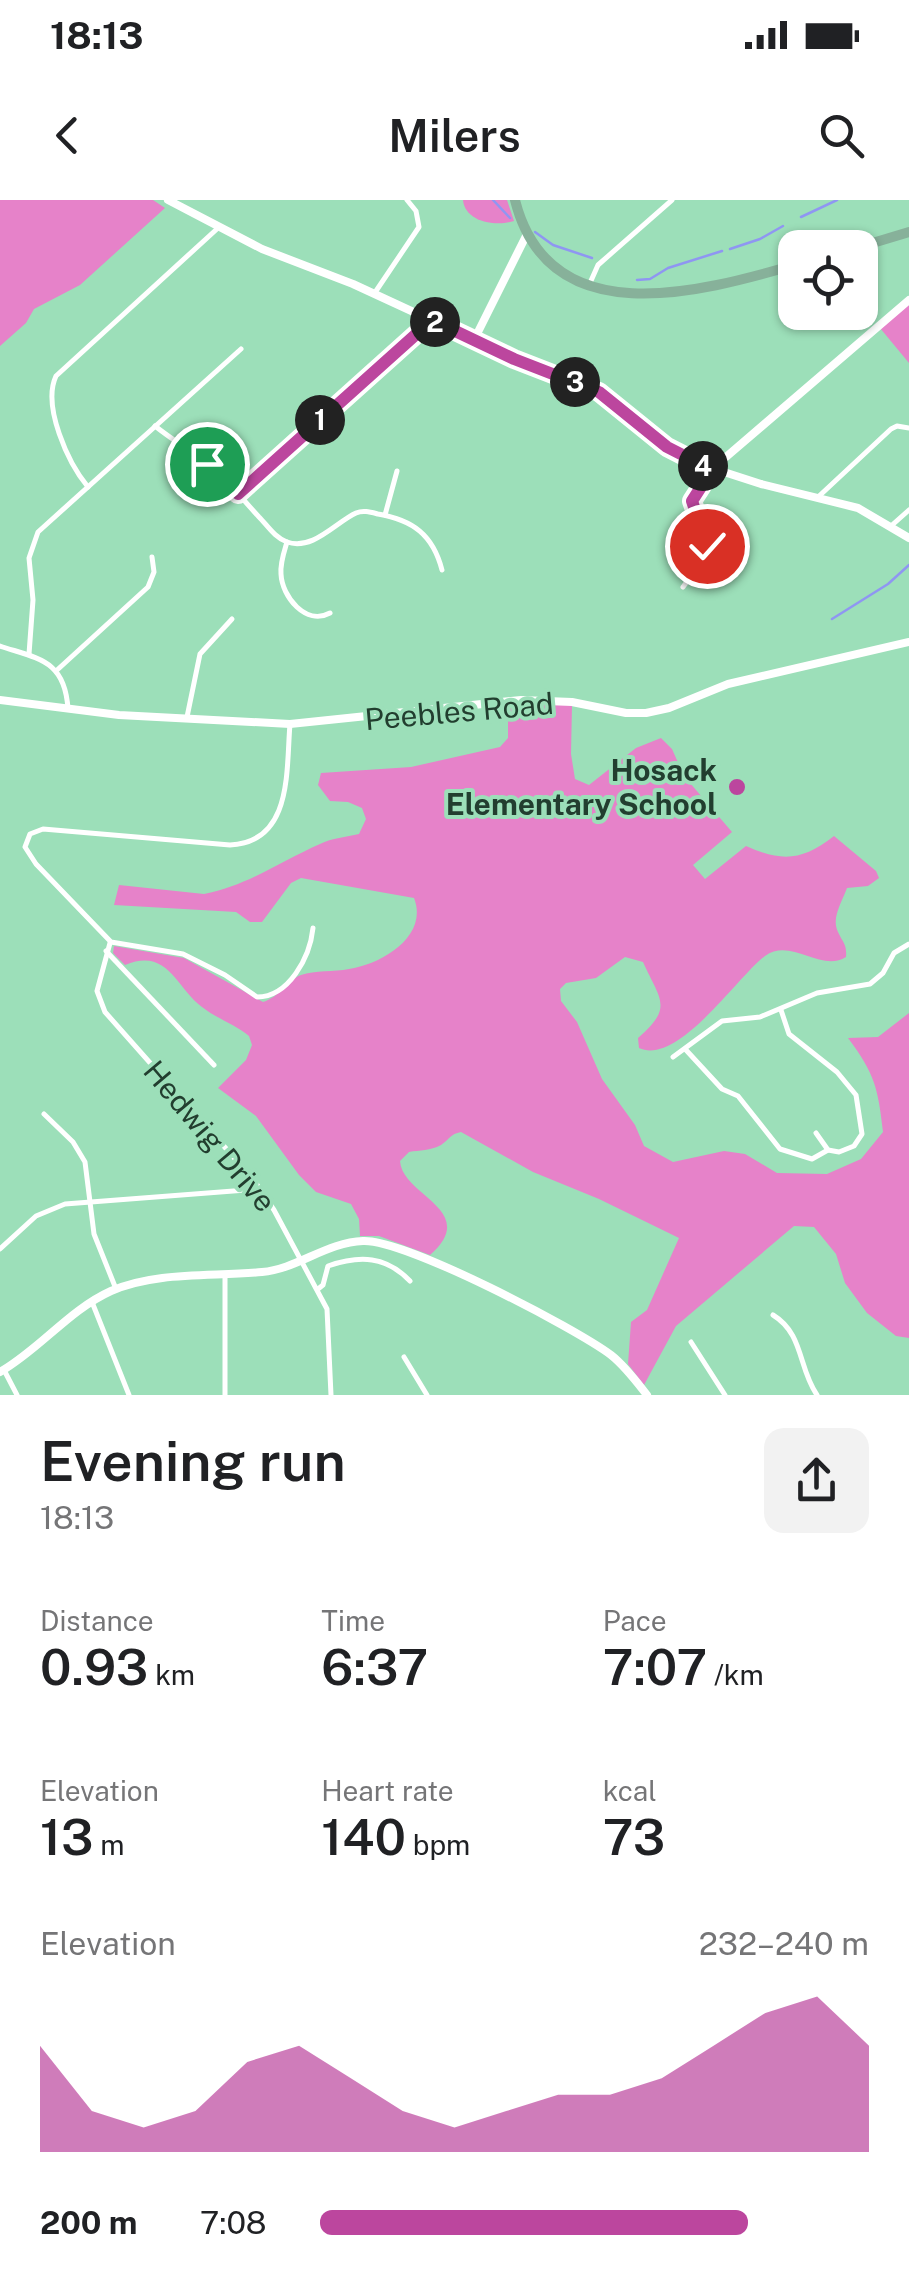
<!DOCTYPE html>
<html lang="en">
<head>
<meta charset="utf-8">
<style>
  :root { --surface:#fff; --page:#f2f2f2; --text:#202124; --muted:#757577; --accent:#bc469e }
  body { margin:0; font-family:"Public Sans",sans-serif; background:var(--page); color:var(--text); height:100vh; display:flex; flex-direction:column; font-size:38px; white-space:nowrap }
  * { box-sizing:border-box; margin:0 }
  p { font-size:32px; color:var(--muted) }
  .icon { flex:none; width:55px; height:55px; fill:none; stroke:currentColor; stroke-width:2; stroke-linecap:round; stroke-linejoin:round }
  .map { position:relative; height:1195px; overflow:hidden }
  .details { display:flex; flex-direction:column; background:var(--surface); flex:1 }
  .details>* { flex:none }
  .controls { position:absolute; left:778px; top:30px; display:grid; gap:20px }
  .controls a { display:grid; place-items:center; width:100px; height:100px; border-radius:20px; background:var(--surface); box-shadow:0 2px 8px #0004; font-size:50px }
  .pin { position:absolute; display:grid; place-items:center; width:85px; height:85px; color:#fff; margin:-42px; border:5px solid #fff; border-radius:50%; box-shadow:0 2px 10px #0007 }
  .km { position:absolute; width:50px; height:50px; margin:-25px; border-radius:50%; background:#222; color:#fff; font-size:28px; line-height:50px; text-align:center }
  .round { display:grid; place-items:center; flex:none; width:105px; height:105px; border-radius:20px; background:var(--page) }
  .headline { display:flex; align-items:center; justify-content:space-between; height:170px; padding:0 40px }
  h1 { font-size:55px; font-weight:600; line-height:75px }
  .metrics { display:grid; grid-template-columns:repeat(3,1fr); gap:15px; height:170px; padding:10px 40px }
  .metrics div { display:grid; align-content:center }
  .metrics b { font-size:50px; font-weight:600 }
  .metrics small { font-size:28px; font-weight:400 }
  .metrics p { font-size:28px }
  .chart { height:280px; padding:20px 40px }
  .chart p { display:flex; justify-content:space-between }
  .chart svg { width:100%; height:180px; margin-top:10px; fill:var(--accent); opacity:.7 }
  ul { padding:0 40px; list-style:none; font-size:32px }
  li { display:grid; grid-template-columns:160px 120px 1fr; align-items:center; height:75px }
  li i { height:25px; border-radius:12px; background:var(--accent) }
  .status { display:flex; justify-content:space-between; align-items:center; height:70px; padding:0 50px; background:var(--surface); direction:ltr }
  .status svg { height:28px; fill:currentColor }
  header { display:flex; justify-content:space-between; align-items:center; height:130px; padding:0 40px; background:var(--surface); font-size:45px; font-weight:600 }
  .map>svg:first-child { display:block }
</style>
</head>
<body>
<div class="status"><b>18:13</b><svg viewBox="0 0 49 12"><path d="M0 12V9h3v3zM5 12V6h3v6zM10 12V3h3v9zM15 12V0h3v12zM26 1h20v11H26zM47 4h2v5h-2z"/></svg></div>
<header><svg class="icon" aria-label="back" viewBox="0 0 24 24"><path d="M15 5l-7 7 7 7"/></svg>Milers<svg class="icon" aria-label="search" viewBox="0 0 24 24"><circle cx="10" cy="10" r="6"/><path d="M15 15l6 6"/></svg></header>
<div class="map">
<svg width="909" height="1195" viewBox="0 0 909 1195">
  <rect width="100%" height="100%" fill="#9cdfb9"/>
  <g fill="#e682c9">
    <path d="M0 0H153L165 8 80 85 34 109 26 123 0 146Z"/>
    <path d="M463 0H507L514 21C496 27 465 22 463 0Z"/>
    <path d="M909 104V163L880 128Z"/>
    <path d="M508 503 572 505 571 554 575 579 589 585 636 548 661 538 672 549 684 576 732 632 693 665 705 679 746 646C782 662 802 661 834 636L876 671 879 678 868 686 847 688C842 702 831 718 838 732 843 743 847 744 846 757 821 773 791 737 765 756 736 778 678 866 639 848L638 838C674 807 660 800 643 762L625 757 596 778 566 783 560 789 561 801 577 822 602 879 635 925 644 946 673 962 724 951 745 954 777 973 827 974 861 959 883 932C878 888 875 874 848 838L878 837 909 813V1138L896 1136 867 1113 845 1083 836 1054 814 1027 794 1026 676 1126 644 1185 628 1164 631 1122 647 1110 679 1038 599 999 533 972 461 932C450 934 450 939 441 945 430 951 420 950 409 952L400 961C402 996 481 1010 430 1055L379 1036H360L359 1019 351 1004 316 992 299 975 256 916 218 888 246 860 252 845 249 836C235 824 217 819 202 807 176 788 168 747 125 765L113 753 114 746 184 758 263 802C280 797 287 780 301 775 315 770 334 772 349 769 382 764 429 736 414 698L301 678 291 683 262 722H250L236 712 114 705 119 685 204 694C247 686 281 661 320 644 332 638 346 637 359 634L366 619 362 608 348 602 330 601 318 585 321 573 411 567 500 547 508 538Z"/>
  </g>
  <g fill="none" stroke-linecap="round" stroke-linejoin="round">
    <g stroke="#8f96f2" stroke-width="2.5">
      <path d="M493 0 510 18"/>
      <path d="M801 17 837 0"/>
      <path d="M535 32 553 45 592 58"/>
      <path d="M730 49 760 39 783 26"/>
      <path d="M637 80 650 79 668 68 722 51"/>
      <path d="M832 419 888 384 909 365"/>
    </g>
    <g stroke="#fff" stroke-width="5">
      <path d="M590 83 598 65 672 0"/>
      <path d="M374 94 419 27 416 11 407 0"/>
      <path d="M155 226C175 242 198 255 217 272 232 285 245 302 259 317 267 325 275 338 287 342 313 351 336 322 356 313 363 310 370 312 378 314 413 320 433 335 442 370"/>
      <path d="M88 287C68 263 42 206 56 176L218 28"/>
      <path d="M238 294 432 120"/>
      <path d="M817 298 891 229 897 226 909 228"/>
      <path d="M385 315 397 271"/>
      <path d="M891 326 909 310"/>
      <path d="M287 342C284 352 280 363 281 374 282 397 306 426 330 413"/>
      <path d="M683 387C694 372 714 354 705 333 700 321 693 315 692 301L712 269"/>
      <path d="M0 446C39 459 65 460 68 509"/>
      <path d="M29 454 33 400 29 358 38 332 241 149"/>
      <path d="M56 471 148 387 154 372 152 357"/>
      <path d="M187 517 200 454 232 419"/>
      <path d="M290 524C286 570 293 642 230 645L43 629 30 634 25 647 36 664 111 742 183 754 225 775 257 797C289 797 310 757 313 728"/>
      <path d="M110 743 97 791 105 812 253 979 274 1010 327 1109 331 1195"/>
      <path d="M106 751 214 865"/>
      <path d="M781 810 789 834 837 872 856 895 862 934 854 946 839 952 828 950 816 933"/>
      <path d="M686 850 722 889 738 896 780 949 812 959 828 950"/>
      <path d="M673 857 722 821 760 817 817 793 870 784 883 773 894 753 909 744"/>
      <path d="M44 914 73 942 85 962 94 1034 116 1089"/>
      <path d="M0 1049 36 1016 65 1004 260 989"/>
      <path d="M318 1089 323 1085 328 1066C360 1055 386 1056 410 1081"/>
      <path d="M92 1102 129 1195"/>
      <path d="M773 1115C804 1134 798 1168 817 1195"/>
      <path d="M691 1142 725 1195"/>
      <path d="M404 1157 427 1195"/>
      <path d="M4 1170 17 1195"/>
      <path d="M225 1195V1075"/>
    </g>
    <g stroke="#fff" stroke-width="8">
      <path d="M168 0 262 49 353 84 515 159 599 193 667 247 693 262 761 284 858 308 909 338"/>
      <path d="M474 140 527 34"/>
      <path d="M712 269 909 100"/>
      <path d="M0 500 119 515 290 524 521 500 572 502 626 513H646L669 508 728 484 909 442"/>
    </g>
    <path stroke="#fff" stroke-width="8" d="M0 1172C40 1149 69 1110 111 1091 157 1071 213 1077 262 1072 297 1069 327 1042 363 1041 405 1039 575 1128 611 1155 625 1166 636 1181 647 1195"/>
    <g stroke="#87b19a" stroke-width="10">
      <path d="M515 0C549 135 700 92 795 65"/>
      <path d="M856 48 909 32"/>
    </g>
  </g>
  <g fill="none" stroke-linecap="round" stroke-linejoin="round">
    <g stroke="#fff" stroke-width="20">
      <path id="route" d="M207 264 238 294 432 120 514 159 599 192 667 247 712 270 692 301 707 346"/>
    </g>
    <use href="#route" stroke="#bc469e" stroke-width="12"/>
  </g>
  <circle fill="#bc469e" stroke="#9cdfb9" stroke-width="4" cx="737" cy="587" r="10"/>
  <g text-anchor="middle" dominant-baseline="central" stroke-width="8" stroke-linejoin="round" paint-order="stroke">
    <g font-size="30" fill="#223e2f" stroke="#9cdfb9">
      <text transform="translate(459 511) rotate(-5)">Peebles Road</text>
      <text transform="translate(210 936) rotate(50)">Hedwig Drive</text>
    </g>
    <g font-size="30" font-weight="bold" fill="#223e2f" stroke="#9cdfb9" text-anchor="end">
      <text x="717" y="570">Hosack<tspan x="717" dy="34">Elementary School</tspan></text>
    </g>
  </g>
</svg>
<div class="controls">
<a><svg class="icon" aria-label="locate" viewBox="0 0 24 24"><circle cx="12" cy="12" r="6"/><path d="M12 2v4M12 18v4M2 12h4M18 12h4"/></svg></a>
</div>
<div class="pin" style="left:207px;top:264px;background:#1e9e55"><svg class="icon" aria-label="arrive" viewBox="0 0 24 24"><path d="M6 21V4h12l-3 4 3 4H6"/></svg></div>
<div class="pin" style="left:707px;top:346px;background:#d93025"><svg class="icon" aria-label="check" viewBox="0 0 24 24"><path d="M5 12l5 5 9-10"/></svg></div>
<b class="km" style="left:320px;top:220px">1</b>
<b class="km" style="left:435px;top:122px">2</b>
<b class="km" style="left:575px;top:182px">3</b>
<b class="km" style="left:703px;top:266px">4</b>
</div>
<section class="details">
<div class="headline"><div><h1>Evening run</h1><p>18:13</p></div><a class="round"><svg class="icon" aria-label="share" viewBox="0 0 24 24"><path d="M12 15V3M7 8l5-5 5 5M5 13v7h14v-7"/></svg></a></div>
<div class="metrics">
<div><p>Distance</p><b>0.93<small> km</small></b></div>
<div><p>Time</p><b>6:37</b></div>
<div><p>Pace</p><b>7:07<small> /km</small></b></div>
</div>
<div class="metrics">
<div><p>Elevation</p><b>13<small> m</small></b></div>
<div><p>Heart rate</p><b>140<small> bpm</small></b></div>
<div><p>kcal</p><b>73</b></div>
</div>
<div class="chart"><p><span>Elevation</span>232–240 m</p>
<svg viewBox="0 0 160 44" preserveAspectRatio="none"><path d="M0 44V18L10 34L20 38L30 34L40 22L50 18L60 26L70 34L80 38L90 34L100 30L110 30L120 26L130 18L140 10L150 6L160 18V44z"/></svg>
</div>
<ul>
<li><b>200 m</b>7:08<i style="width:78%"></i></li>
</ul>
</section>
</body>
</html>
